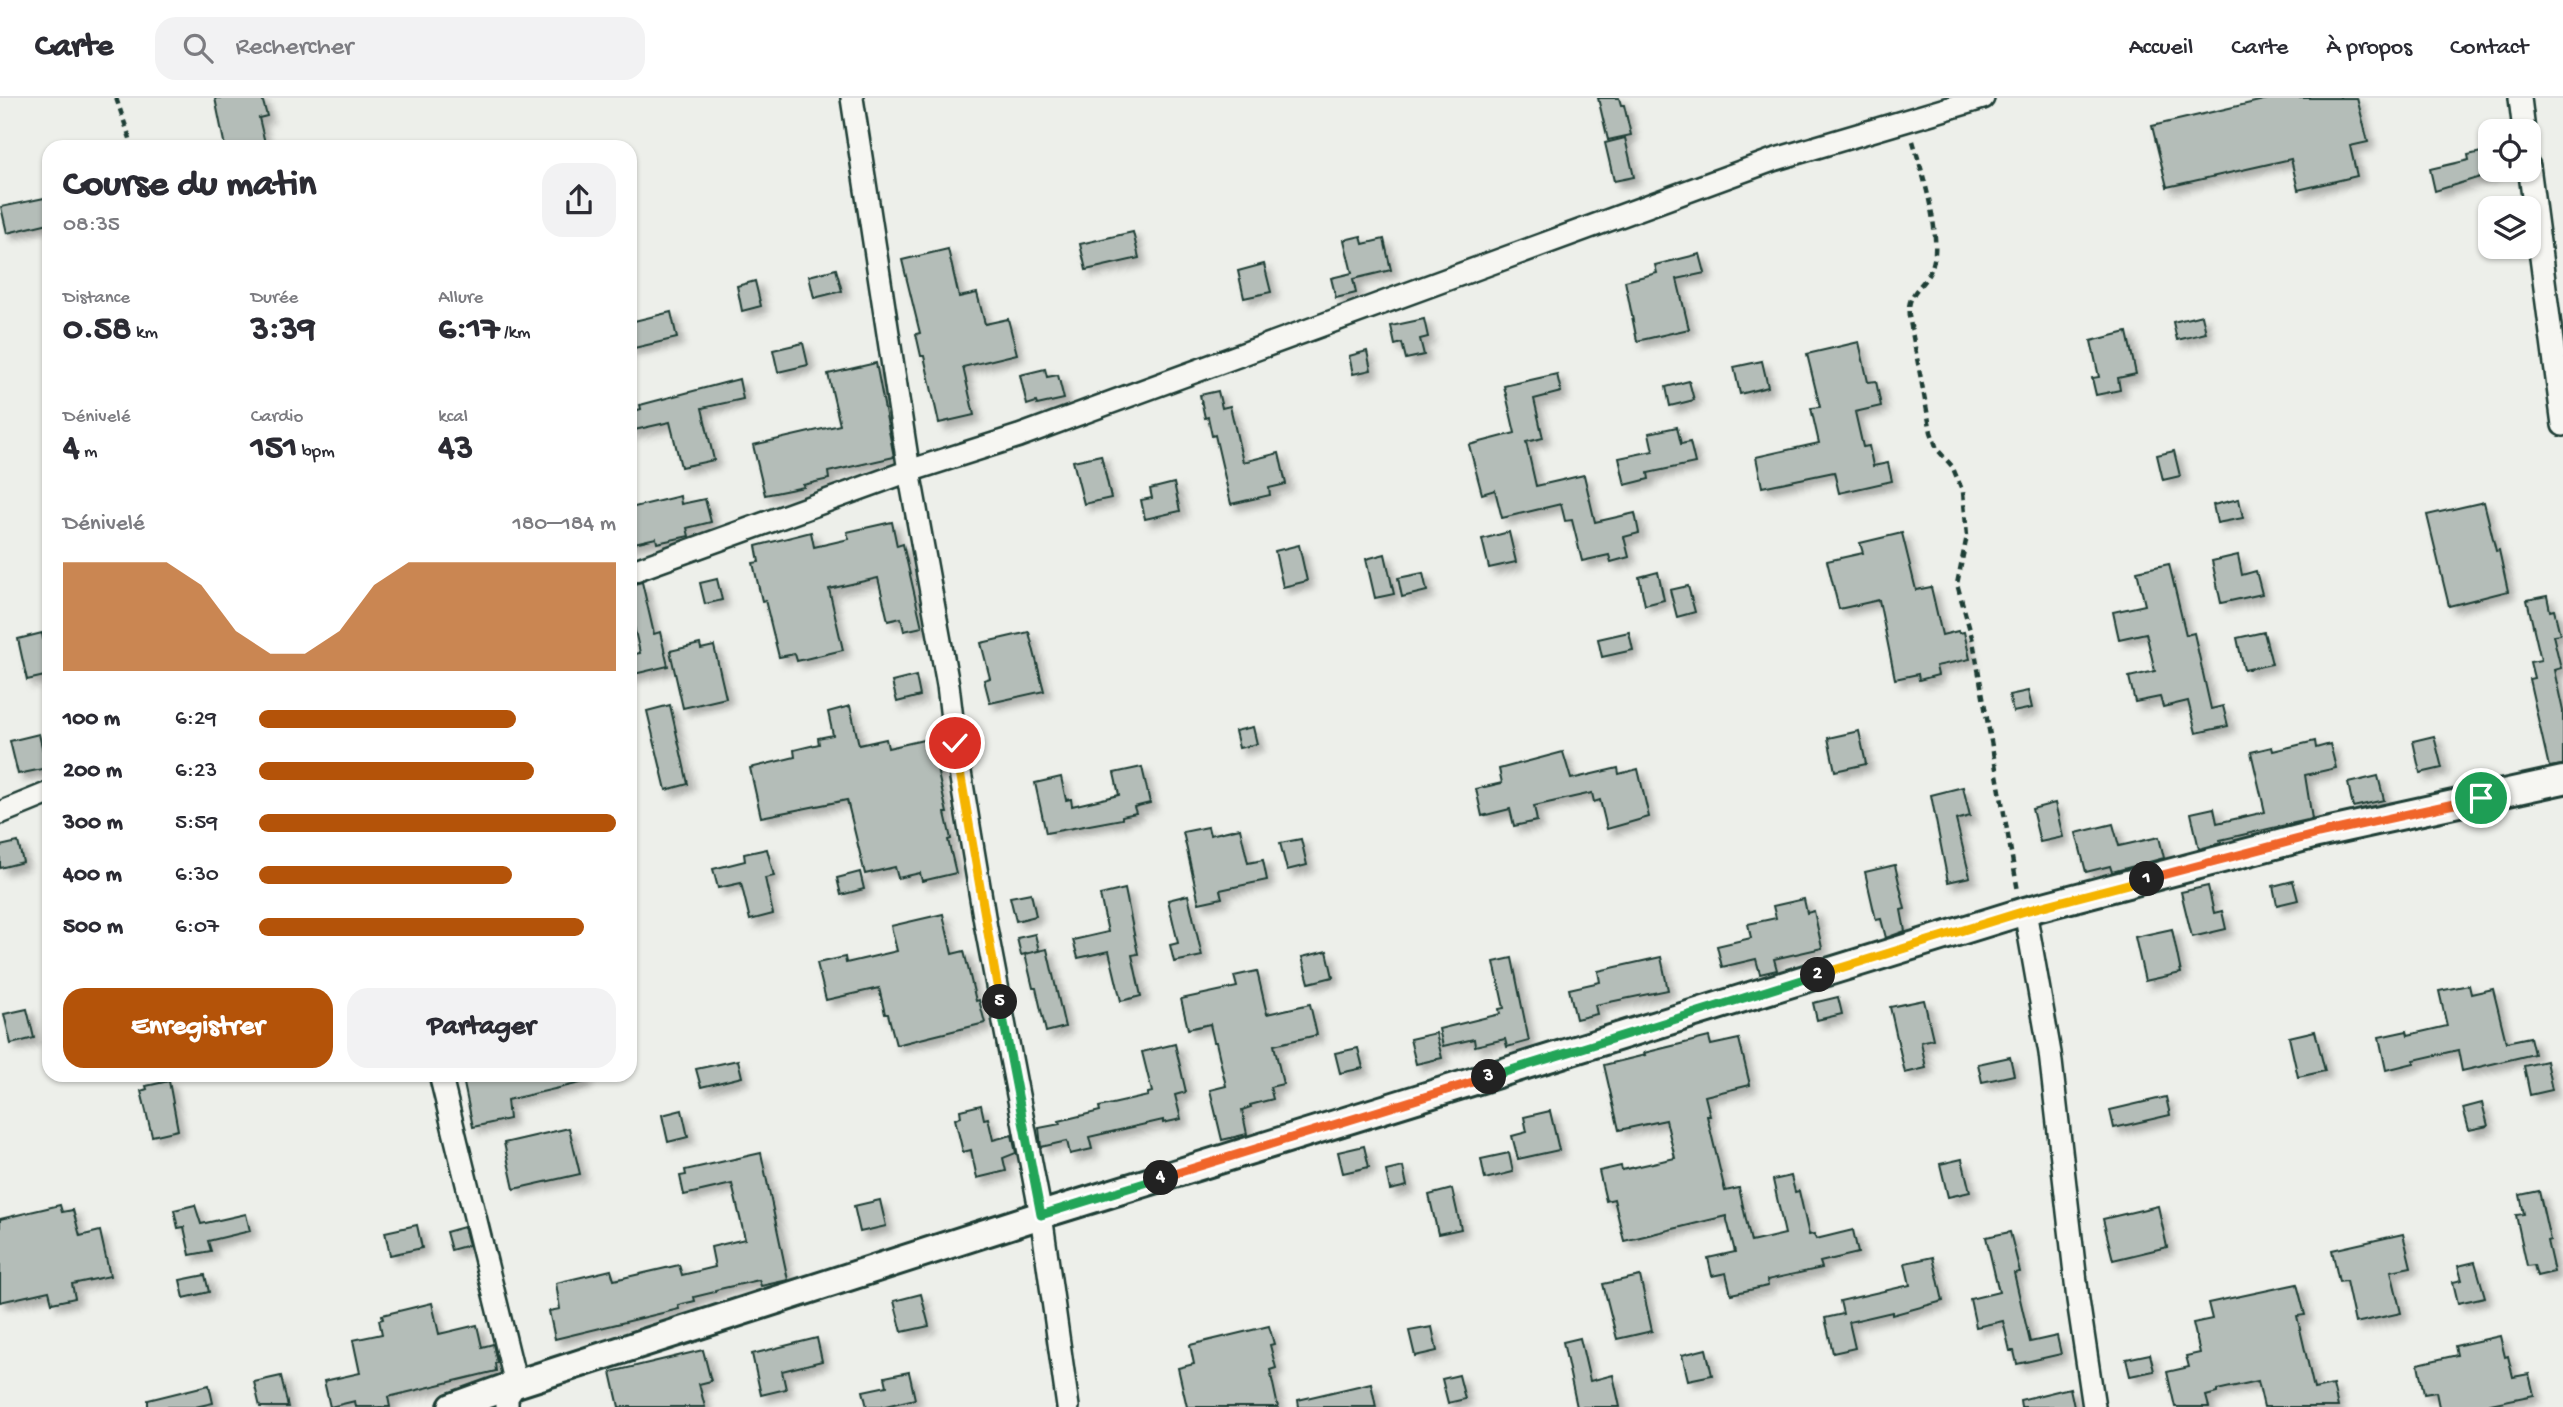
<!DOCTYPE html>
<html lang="fr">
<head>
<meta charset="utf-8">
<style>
  :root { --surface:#fff; --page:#f2f2f3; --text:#2b2b33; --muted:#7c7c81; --line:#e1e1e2; --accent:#b45309 }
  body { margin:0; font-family:"Gochi Hand",sans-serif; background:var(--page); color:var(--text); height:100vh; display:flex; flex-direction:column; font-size:26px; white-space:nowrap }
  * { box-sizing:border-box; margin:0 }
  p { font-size:23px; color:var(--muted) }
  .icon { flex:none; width:38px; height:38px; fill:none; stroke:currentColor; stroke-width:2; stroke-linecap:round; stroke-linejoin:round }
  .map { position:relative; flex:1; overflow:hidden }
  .sheet { position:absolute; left:42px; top:42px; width:595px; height:942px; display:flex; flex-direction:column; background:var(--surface); border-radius:21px; box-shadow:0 2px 5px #0004 }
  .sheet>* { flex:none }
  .tools { position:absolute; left:2478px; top:21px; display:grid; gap:14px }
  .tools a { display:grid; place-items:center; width:63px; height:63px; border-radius:14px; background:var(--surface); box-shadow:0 2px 5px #0004; font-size:35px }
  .pin { position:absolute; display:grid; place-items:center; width:60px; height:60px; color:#fff; margin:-30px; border:4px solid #fff; border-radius:50%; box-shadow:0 2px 7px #0007 }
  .km { position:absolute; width:35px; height:35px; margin:-18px; border-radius:50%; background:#222; color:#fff; font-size:19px; line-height:35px; text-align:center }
  .round { display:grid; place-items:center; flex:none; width:74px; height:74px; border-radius:21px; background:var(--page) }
  .summary { display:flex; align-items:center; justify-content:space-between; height:119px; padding:0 21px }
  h1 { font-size:38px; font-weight:800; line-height:52px }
  .stats { display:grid; grid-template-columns:repeat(3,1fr); gap:10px; height:119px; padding:7px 21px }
  .stats div { display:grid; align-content:center }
  .stats b { font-size:35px; font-weight:800 }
  .stats small { font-size:19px; font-weight:400 }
  .stats p { font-size:19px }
  .chart { height:196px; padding:14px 21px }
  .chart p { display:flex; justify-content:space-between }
  .chart svg { width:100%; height:126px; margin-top:7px; fill:var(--accent); opacity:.7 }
  .button { display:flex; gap:14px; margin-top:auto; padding:14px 21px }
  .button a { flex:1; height:80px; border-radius:21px; background:var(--accent); color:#fff; font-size:28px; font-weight:800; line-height:80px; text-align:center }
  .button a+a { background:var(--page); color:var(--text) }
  ul { padding:0 21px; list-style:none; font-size:23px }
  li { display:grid; grid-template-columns:112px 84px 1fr; align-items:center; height:52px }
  li i { height:18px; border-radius:9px; background:var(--accent) }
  header { display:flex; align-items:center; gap:42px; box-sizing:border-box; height:98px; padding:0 35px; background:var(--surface); border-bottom:2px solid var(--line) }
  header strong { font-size:33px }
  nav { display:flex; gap:38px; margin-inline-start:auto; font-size:24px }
  .search { width:490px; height:63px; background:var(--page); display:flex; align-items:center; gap:18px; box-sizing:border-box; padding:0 24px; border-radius:21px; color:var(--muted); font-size:26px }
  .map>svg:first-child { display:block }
</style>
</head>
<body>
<header>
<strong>Carte</strong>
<div class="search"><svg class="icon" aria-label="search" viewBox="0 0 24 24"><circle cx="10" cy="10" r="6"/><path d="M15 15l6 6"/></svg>Rechercher</div>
<nav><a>Accueil</a><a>Carte</a><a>À propos</a><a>Contact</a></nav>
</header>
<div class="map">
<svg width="2563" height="1309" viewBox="0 0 2563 1309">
  <defs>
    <filter id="shadow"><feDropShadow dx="6" dy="6" stdDeviation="3.5" flood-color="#0004"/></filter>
  </defs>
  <rect width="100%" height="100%" fill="#edefea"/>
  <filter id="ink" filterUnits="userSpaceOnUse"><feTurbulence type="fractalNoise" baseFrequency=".0143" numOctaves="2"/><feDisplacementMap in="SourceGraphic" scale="14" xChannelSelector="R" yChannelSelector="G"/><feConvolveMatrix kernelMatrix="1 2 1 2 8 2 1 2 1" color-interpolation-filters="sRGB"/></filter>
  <g filter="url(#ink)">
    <g fill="#b4bdb8" stroke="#1f3d34" stroke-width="2" filter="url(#shadow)">
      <path d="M215 0H262L267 18 259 20 266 49H225Z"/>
      <path d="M1598 0H1619L1621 7H1624L1631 37 1608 42Z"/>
      <path d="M2272 0H2357L2368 44 2350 48 2357 78 2298 92 2291 61 2167 89 2152 28Z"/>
      <path d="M1625 40 1634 79 1614 83 1605 45Z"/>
      <path d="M2490 52V76L2435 93 2430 71 2469 62 2468 57Z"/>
      <path d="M49 99V125L7 135 1 109Z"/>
      <path d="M1133 134 1139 160 1086 172 1080 146Z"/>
      <path d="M1361 138 1363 146 1384 141 1391 172 1353 181 1356 195 1336 200 1331 180 1352 175 1344 142Z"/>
      <path d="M948 151 959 199 977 195 985 226 1008 221 1017 256 963 269 974 317 939 325 924 258H921L916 236 920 235 902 162Z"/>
      <path d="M1700 156 1705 175 1677 181 1689 231 1637 243 1625 183 1657 175 1655 167Z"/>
      <path d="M1264 166 1271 194 1244 200 1238 173Z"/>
      <path d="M836 171 842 193 814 200 809 178Z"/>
      <path d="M755 183 761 208 742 213 737 188Z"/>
      <path d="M671 214 677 240 630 251V224Z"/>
      <path d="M2202 217 2206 235 2177 242 2173 224Z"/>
      <path d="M1424 221 1428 239 1420 241 1424 257 1406 261 1402 245 1395 247 1391 228Z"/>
      <path d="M2127 234 2136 276 2118 280 2120 292 2096 297 2092 280 2099 279 2091 243Z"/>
      <path d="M1859 244 1868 284 1876 283 1881 308 1855 314 1863 349 1869 348 1873 368 1888 365 1892 383 1839 395 1834 374 1762 389 1756 359 1819 345 1811 310 1820 309 1807 256Z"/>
      <path d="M803 245 808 267 778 274 773 252Z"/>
      <path d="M1367 253 1371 272 1353 276 1349 258Z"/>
      <path d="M1762 263 1768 289 1740 296 1734 269Z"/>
      <path d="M876 265 894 359 828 374 829 381 803 387 804 389 765 397 753 347 840 327 828 276Z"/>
      <path d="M1045 271 1047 279 1058 277 1064 301 1037 307 1036 304 1027 307 1020 277Z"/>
      <path d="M1557 276 1561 294 1534 301 1543 340 1526 344 1536 388 1584 377 1595 424 1635 415 1639 435 1624 439 1629 459 1611 464 1609 457 1582 463 1572 422 1565 423 1561 406 1502 420 1495 392 1482 396 1469 347 1515 335 1504 288Z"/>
      <path d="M739 281 743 301 702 310 714 362 681 369 670 324 630 333V314L641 311 640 307Z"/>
      <path d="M1689 283 1694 302 1670 308 1666 289Z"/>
      <path d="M1218 293 1222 310 1230 308 1243 364 1279 355 1286 386 1269 390 1270 397 1231 406 1215 337 1212 338 1208 319 1205 320 1200 297Z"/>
      <path d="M1677 329 1681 346 1690 344 1695 365 1648 375 1649 381 1625 387 1619 360 1653 353 1649 335Z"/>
      <path d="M2174 353 2180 378 2163 382 2157 357Z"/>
      <path d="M1101 357 1111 400 1084 406 1073 363Z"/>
      <path d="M1174 385 1180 413 1145 421 1141 402 1152 400 1150 391Z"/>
      <path d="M680 398 681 406 705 401 711 424 687 430 689 438 657 445 656 440 630 446V410Z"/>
      <path d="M2239 401 2243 420 2217 425 2213 407Z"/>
      <path d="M2484 404 2496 453 2499 452 2508 493 2449 508 2427 417Z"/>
      <path d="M892 424 897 448 903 446 922 529 904 533 901 520 888 523 878 480 829 491 843 552 797 563 795 556 779 559 765 502 762 503 753 465 759 464 756 448 811 434 814 449 849 441 847 434Z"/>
      <path d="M1509 434 1516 464 1489 470 1482 441Z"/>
      <path d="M1902 435 1916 492 1931 489 1942 537 1958 533 1959 535 1964 534 1970 561 1936 568 1938 577 1919 582 1918 576 1895 581 1879 502 1839 511 1827 463 1863 455 1860 445Z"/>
      <path d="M1299 447 1307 483 1283 489 1275 453Z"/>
      <path d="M1385 456 1394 496 1375 500 1366 461Z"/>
      <path d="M2238 457 2242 477 2256 473 2262 496 2221 505 2212 463Z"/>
      <path d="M2169 466 2186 537 2194 535 2211 611 2223 608 2228 628 2196 635 2188 603 2163 609 2160 599 2135 604 2129 579 2155 573 2146 535 2119 541 2113 514 2145 507 2137 473Z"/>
      <path d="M1658 474 1664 502 1645 507 1639 479Z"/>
      <path d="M1423 475 1427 493 1402 499 1398 480Z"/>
      <path d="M717 481 722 502 705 506 700 485Z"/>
      <path d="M642 484 654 536 660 534 668 568 630 577V557L640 555 630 511V487Z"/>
      <path d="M1688 488 1695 514 1677 519 1670 492Z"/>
      <path d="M2547 498 2550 513 2554 512 2560 536 2553 537 2561 570 2554 572 2563 613V667L2549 669 2529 581 2534 580 2530 564 2541 562 2527 502Z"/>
      <path d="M1029 534 1044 593 990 605 984 582 990 580 981 545Z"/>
      <path d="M1629 534 1633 552 1602 559 1598 541Z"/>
      <path d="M2264 534 2272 566 2244 572 2237 540Z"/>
      <path d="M42 535 43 541 49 539V577L27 582 18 541Z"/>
      <path d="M700 546 701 551 714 548 726 600 683 610 670 553Z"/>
      <path d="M916 578 920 598 897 604 892 584Z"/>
      <path d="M2028 593 2032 610 2013 614 2009 597Z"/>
      <path d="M670 607 688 686 666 692 647 613Z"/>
      <path d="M850 608 859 647 886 641 888 650 941 638 946 669 937 671 947 715H945L951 741 948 742 956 775 922 783 920 775 898 780 895 769 865 776 847 702 761 719 750 670 795 659 794 652 819 646 818 640 833 637 828 614Z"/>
      <path d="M1253 629 1257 646 1239 650 1235 633Z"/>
      <path d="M1859 633 1866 666 1835 673 1828 640Z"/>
      <path d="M39 636 47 670 18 676 10 643Z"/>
      <path d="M2434 638 2442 670 2420 675 2413 643Z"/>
      <path d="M2315 643 2316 650 2330 646 2336 670 2305 677 2312 721 2220 742 2221 745 2199 751 2191 715 2214 710 2217 725 2265 714 2251 654 2272 649 2273 653Z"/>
      <path d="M1563 654 1571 681 1618 670 1619 676 1638 671 1649 719 1607 731 1600 702 1594 704 1592 695 1534 708 1537 723 1514 728 1510 711 1482 718 1476 691 1502 685 1499 671Z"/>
      <path d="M1142 669 1150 705 1134 709 1136 715 1122 718V721L1046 735 1035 685 1061 679 1066 702 1071 701 1072 708 1119 697 1114 675Z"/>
      <path d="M2378 678 2384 702 2353 709 2348 685Z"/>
      <path d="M1963 689 1970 718 1956 722 1970 779 1948 784 1931 697Z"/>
      <path d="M2055 705 2063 739 2040 744 2032 711Z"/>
      <path d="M2113 726 2119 748 2159 739 2164 760 2112 774 2110 768 2086 774 2076 735Z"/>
      <path d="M1208 729 1210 737 1240 730 1248 765 1263 762 1267 782 1220 792 1222 800 1199 805 1183 734Z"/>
      <path d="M1301 741 1307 767 1287 772 1280 745Z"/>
      <path d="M18 744 23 764 0 770V748Z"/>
      <path d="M767 751 774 778 765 780 773 816 750 822 741 785 718 790 713 771 745 763 744 756Z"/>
      <path d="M1895 767 1905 811 1901 812 1905 833 1886 840 1881 821 1876 822 1865 774Z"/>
      <path d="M860 774 864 791 841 797 837 780Z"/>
      <path d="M2293 783 2298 802 2277 807 2273 788Z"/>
      <path d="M2208 788 2214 815 2222 813 2226 831 2192 839 2181 794Z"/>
      <path d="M1125 791 1138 856 1132 857 1141 898 1121 903 1109 853 1078 860 1073 842 1108 834 1100 797Z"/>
      <path d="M1031 795 1036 818 1016 823 1010 799Z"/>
      <path d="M1188 797 1202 858 1174 864 1170 847 1178 845 1168 802Z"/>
      <path d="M1804 801 1807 815 1814 813 1822 850 1774 861 1777 872 1760 876 1756 861 1722 869 1717 848 1751 840 1748 826 1776 820 1773 808Z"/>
      <path d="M943 816 952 856 964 853 976 903 979 902 985 925 896 947 888 916H885L879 890 826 902 817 865 845 859 846 865 897 853 891 828Z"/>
      <path d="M2172 831 2181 875 2145 883 2135 839Z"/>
      <path d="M1035 836 1039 853 1021 857 1017 840Z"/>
      <path d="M1047 851 1065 929 1046 934 1036 890H1033L1025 856Z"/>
      <path d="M1327 853 1333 879 1309 885 1302 859Z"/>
      <path d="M1661 859 1668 892 1595 907 1597 916 1576 921 1569 891 1600 884 1598 873Z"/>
      <path d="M1512 860 1529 943 1507 949 1505 941 1475 948 1474 941 1443 948 1439 931 1500 916 1499 911 1504 910 1494 864Z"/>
      <path d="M1257 873 1267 916 1310 906 1317 937 1274 947 1283 986 1270 989 1273 1001 1250 1007 1251 1009 1242 1012 1247 1036 1222 1042 1210 992 1226 988 1216 944H1214L1210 926 1188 931 1181 901 1237 889 1234 878Z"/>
      <path d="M2469 887 2471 896 2493 891 2506 944 2530 939 2534 956 2462 973 2458 952 2414 962V965L2386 972 2379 939 2407 933 2408 937 2447 928 2439 893Z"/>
      <path d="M1838 899 1842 916 1817 922 1813 905Z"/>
      <path d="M1924 902 1933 941 1921 944 1926 970 1905 975 1890 909Z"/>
      <path d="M27 911 34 940 11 946 4 916Z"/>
      <path d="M2315 933 2325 973 2298 979 2289 939Z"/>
      <path d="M1436 935 1442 960 1416 966 1410 941Z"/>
      <path d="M1709 939 1711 947 1739 941 1750 987 1705 998 1710 1018H1707L1725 1093 1739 1090 1751 1144 1785 1136 1773 1082 1791 1078 1795 1094 1799 1093 1809 1137 1814 1136 1816 1141 1853 1132 1858 1155 1820 1164 1822 1170 1767 1182 1768 1188 1731 1196 1726 1175 1712 1178 1708 1160 1735 1154 1726 1118 1624 1143 1614 1101 1606 1103 1599 1073 1621 1068 1622 1072 1675 1060 1666 1022 1619 1032 1604 967 1645 957 1644 955Z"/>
      <path d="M1175 946 1186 994 1175 997 1181 1021 1163 1025V1022L1089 1039 1092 1051 1070 1056 1067 1043 1041 1049 1039 1030 1060 1026 1059 1023 1100 1013 1099 1009 1148 998V995L1152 994 1142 954Z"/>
      <path d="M1358 950 1363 970 1340 975 1335 955Z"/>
      <path d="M2010 959 2014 977 1982 984 1978 966Z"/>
      <path d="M738 962 742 979 701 989 696 971Z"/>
      <path d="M2546 963 2552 992 2530 997 2524 968Z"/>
      <path d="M462 976H584L585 984 507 1002 509 1021 473 1029Z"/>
      <path d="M169 983 178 1032 152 1038 141 993 147 991 146 988Z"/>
      <path d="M2166 999 2170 1017 2114 1030 2110 1012Z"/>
      <path d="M2482 1005 2488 1028 2469 1032 2463 1010Z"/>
      <path d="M981 1007 984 1021 988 1020 993 1042 1012 1037 1016 1055 1003 1060 1006 1073 977 1080 971 1052 963 1054 955 1021 961 1019 960 1012Z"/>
      <path d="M682 1012 688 1039 668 1044 662 1017Z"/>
      <path d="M1550 1013 1559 1052 1518 1061 1512 1038 1527 1034 1524 1019Z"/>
      <path d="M569 1030 580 1076 514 1091 504 1045Z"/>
      <path d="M1364 1048 1369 1069 1343 1075 1338 1054Z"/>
      <path d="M761 1055 788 1182 761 1188 759 1182 715 1192V1194L694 1199 695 1203 678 1207 679 1211 555 1241 549 1213 560 1211 556 1185 611 1172 614 1182 679 1167 682 1177 715 1169 711 1149 745 1141 732 1086 684 1097 680 1078 686 1077 685 1072Z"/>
      <path d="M1509 1055 1513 1074 1485 1081 1481 1061Z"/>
      <path d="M1962 1061 1970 1094 1948 1099 1940 1066Z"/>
      <path d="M1403 1069 1407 1088 1390 1092 1386 1073Z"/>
      <path d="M1452 1091 1461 1131 1438 1136 1429 1097Z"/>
      <path d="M2539 1093 2550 1142 2547 1143 2554 1174 2537 1178 2534 1167 2527 1168 2516 1117 2524 1116 2520 1097Z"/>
      <path d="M880 1102 886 1128 860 1134 854 1108Z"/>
      <path d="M60 1107 62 1114 73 1112 80 1138 100 1133 110 1178 72 1186 75 1200 52 1205 49 1193 0 1204V1121Z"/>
      <path d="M195 1107 201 1126 246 1116 250 1133 208 1143 211 1153 190 1157 184 1129 178 1130 174 1112Z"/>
      <path d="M2158 1108 2167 1149 2113 1162 2103 1121Z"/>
      <path d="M417 1127 422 1150 390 1157 385 1134Z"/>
      <path d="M464 1129 469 1147 451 1152 446 1134Z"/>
      <path d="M2010 1134 2020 1174 2014 1175 2030 1244 2057 1238 2061 1256 2017 1266 2014 1253H2010L2003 1223 1976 1229 1970 1201 1999 1194 1986 1139Z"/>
      <path d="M2403 1136 2411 1169 2391 1173 2401 1215 2355 1225 2346 1183 2339 1184 2332 1152Z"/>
      <path d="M1933 1159 1943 1203 1892 1217V1214L1849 1224 1855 1250 1833 1255 1825 1220 1843 1216 1840 1203 1910 1187 1905 1165Z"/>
      <path d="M2475 1164 2485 1199 2458 1205 2453 1184 2462 1182 2458 1168Z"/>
      <path d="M205 1177 209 1194 184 1200 180 1182Z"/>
      <path d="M1640 1178 1652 1233 1617 1241 1603 1186Z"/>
      <path d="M2297 1186 2305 1217 2297 1218 2314 1291 2333 1287 2338 1309H2264L2258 1283 2217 1292V1295L2206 1298 2209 1309H2175L2167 1274 2189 1269 2186 1258 2200 1255 2193 1225 2212 1221 2208 1205Z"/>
      <path d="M921 1196 929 1228 902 1234 894 1203Z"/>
      <path d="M432 1205 439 1236 477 1227 482 1249 493 1246 497 1265H495L496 1273 388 1299 390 1309H356L355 1303 330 1309 324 1283 360 1275 353 1242 382 1236 379 1222 383 1221 382 1217Z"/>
      <path d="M1269 1228 1274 1246 1270 1247 1276 1270 1270 1272 1278 1309H1187L1178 1270 1194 1266 1190 1247Z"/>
      <path d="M1432 1229 1437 1253 1415 1258 1409 1233Z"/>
      <path d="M2500 1238 2505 1259 2508 1258 2513 1279 2529 1276 2534 1297 2476 1309H2439L2436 1294 2424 1296 2418 1266 2457 1257 2455 1248Z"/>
      <path d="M817 1240 822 1263 782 1273 786 1291 761 1297 752 1256Z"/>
      <path d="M1580 1240 1590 1283 1613 1277 1620 1309H1577L1563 1244Z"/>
      <path d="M1706 1251 1712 1277 1688 1282 1682 1257Z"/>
      <path d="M703 1252 711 1283 699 1286 705 1309H619L611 1274Z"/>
      <path d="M2150 1256 2154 1273 2130 1278 2126 1261Z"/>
      <path d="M909 1274 915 1301 881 1309H867L863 1293 887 1288 885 1279Z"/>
      <path d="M1459 1277 1465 1301 1448 1305 1442 1281Z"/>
      <path d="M281 1278 288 1309H260L254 1284Z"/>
      <path d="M1371 1285 1376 1309H1299L1298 1302Z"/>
      <path d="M209 1287 213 1305 195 1309H148V1302Z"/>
      <path d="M2070 1290 2074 1309H2021L2020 1302Z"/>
    </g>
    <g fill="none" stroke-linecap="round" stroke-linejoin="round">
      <g stroke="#1f3d34" stroke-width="26">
        <g id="minor">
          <path d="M852 0 909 373 948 587 954 638 986 830 1041 1117 1068 1309"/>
          <path d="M2520 0 2524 33"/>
          <path d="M2529 68 2563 327"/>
          <path d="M630 474 909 373 1019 338 1773 62 1983 0"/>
          <path d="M0 715 49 695"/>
          <path d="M2025 813 2050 955 2078 1202 2094 1309"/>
          <path d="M440 976 516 1286 507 1299V1309"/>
        </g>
      </g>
      <g stroke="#1f3d34" stroke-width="32">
        <path id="tertiary" d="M452 1309 516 1286 1041 1117 2025 813 2317 736 2563 682"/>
      </g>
      <g stroke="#1f3d34" stroke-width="4.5" stroke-dasharray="7 5" stroke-linecap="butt">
        <path d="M116 0 133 49"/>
        <path d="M1913 43C1922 74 1942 136 1933 166 1927 188 1906 192 1909 218L1931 334 1937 351 1952 368 1963 394 1967 438 1957 486 1973 543 2018 793"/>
      </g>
      <use href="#minor" stroke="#f6f6f2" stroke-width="21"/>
      <use href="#tertiary" stroke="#f6f6f2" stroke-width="26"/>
    </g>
  </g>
  <g fill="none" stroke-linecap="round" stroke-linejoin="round" filter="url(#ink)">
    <g stroke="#fff" stroke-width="14">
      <path id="split-1" d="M2147 781 2318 736 2481 700"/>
    </g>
    <g stroke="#fff" stroke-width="14">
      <path id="split-2" d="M1818 877 2025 813 2147 781"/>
    </g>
    <g stroke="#fff" stroke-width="14">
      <path id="split-3" d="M1489 979 1818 877"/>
    </g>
    <g stroke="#fff" stroke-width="14">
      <path id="split-4" d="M1161 1080 1489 979"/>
    </g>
    <g stroke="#fff" stroke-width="14">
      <path id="split-5" d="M1000 904 1041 1117 1161 1080"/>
    </g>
    <g stroke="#fff" stroke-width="14">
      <path id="split-6" d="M955 645 1000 904"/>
    </g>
    <use href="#split-1" stroke="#f0652b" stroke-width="9"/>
    <use href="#split-2" stroke="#f5b400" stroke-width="9"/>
    <use href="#split-3" stroke="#22a559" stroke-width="9"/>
    <use href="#split-4" stroke="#f0652b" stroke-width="9"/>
    <use href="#split-5" stroke="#22a559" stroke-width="9"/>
    <use href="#split-6" stroke="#f5b400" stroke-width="9"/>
  </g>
</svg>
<div class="tools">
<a><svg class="icon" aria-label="locate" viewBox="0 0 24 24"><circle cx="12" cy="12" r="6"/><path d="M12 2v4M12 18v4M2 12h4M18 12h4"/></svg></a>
<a><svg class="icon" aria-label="layers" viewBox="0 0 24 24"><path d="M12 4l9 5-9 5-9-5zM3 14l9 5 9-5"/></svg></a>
</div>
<div class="pin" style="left:2481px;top:700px;background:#1e9e55"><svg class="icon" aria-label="arrive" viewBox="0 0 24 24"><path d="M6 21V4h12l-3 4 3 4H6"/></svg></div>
<div class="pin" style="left:955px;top:645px;background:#d93025"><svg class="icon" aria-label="check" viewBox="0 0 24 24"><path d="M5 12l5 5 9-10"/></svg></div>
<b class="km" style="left:2147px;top:781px">1</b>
<b class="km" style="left:1818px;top:877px">2</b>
<b class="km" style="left:1489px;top:979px">3</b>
<b class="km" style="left:1161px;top:1080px">4</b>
<b class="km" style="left:1000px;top:904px">5</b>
<section class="sheet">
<div class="summary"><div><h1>Course du matin</h1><p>08:35</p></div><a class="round"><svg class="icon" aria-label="share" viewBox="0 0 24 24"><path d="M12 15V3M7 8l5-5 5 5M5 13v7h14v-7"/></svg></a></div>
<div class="stats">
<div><p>Distance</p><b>0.58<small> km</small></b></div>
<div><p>Durée</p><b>3:39</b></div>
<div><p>Allure</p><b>6:17<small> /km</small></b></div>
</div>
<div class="stats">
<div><p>Dénivelé</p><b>4<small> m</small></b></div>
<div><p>Cardio</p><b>151<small> bpm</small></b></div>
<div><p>kcal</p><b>43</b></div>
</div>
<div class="chart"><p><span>Dénivelé</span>180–184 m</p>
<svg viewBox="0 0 160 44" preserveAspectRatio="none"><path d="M0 44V6L10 6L20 6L30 6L40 14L50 30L60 38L70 38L80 30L90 14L100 6L110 6L120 6L130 6L140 6L150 6L160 6V44z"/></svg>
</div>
<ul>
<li><b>100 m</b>6:29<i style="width:72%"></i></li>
<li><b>200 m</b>6:23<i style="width:77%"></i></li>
<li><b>300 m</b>5:59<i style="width:100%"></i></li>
<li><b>400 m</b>6:30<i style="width:71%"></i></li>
<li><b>500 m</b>6:07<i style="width:91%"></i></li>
</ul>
<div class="button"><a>Enregistrer</a><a>Partager</a></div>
</section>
</div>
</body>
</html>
